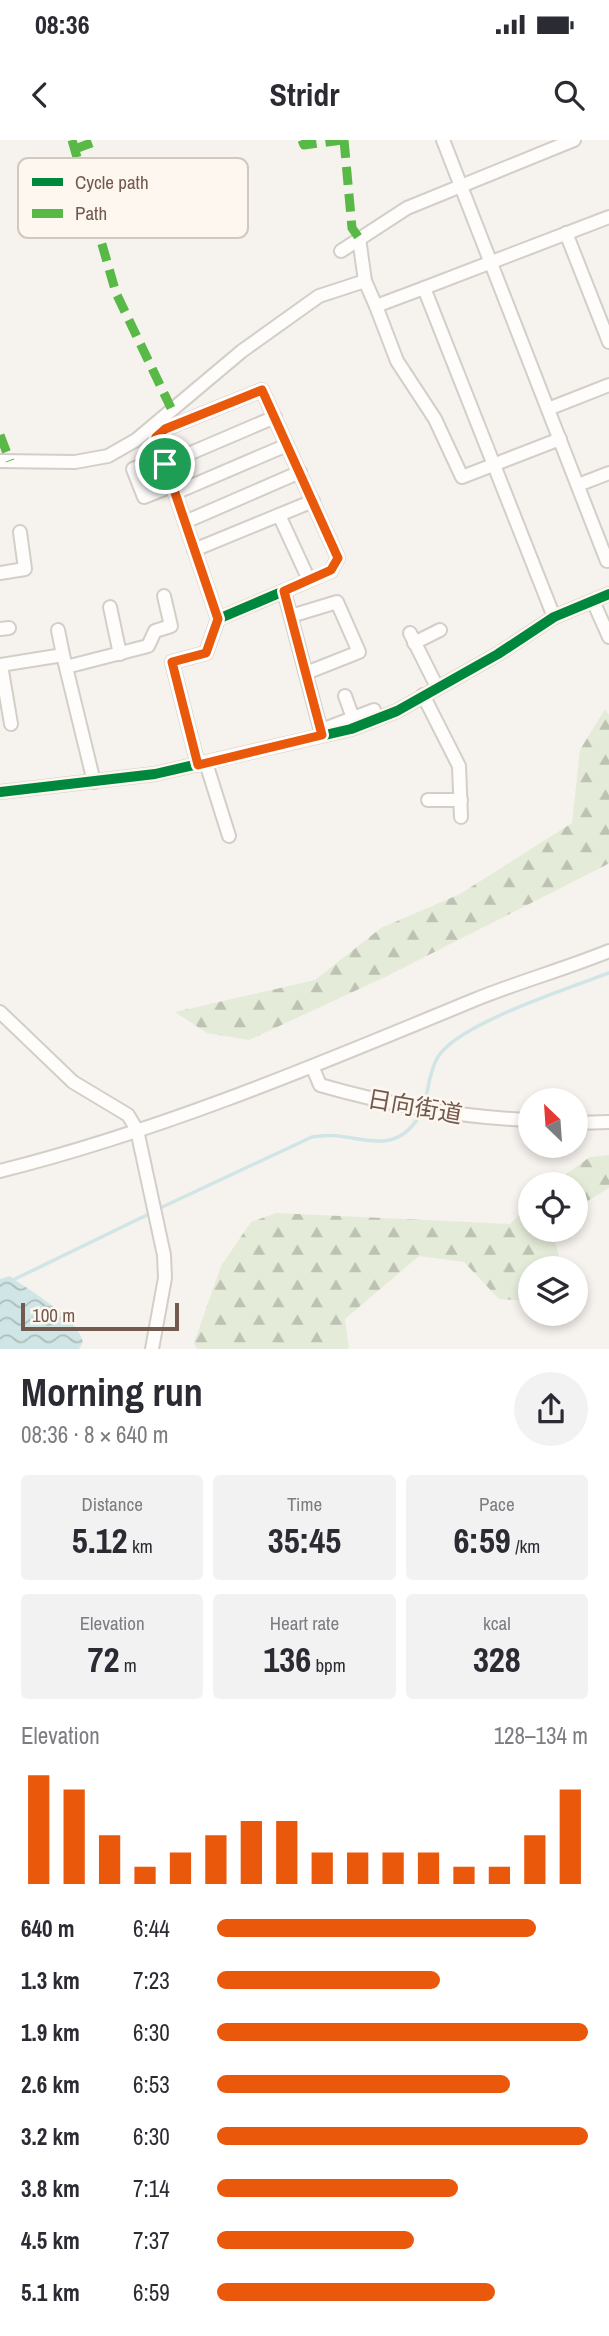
<!DOCTYPE html>
<html lang="en">
<head>
<meta charset="utf-8">
<style>
  :root { --surface:#fff; --page:#f2f2f3; --text:#2b2b33; --muted:#7c7c81; --accent:#ea580c }
  body { margin:0; font-family:"Archivo Narrow","Noto Sans JP",sans-serif; background:var(--page); color:var(--text); height:100vh; display:flex; flex-direction:column; font-size:26px; white-space:nowrap }
  * { box-sizing:border-box; margin:0 }
  p { font-size:23px; color:var(--muted) }
  .icon { flex:none; width:38px; height:38px; fill:none; stroke:currentColor; stroke-width:2; stroke-linecap:round; stroke-linejoin:round }
  .map { position:relative; height:1209px; overflow:hidden }
  .drawer { display:flex; flex-direction:column; background:var(--surface); flex:1 }
  .drawer>* { flex:none }
  .needle { width:46px; rotate:335deg }
  .tools { position:absolute; left:518px; top:948px; display:grid; gap:14px }
  .tools a { display:grid; place-items:center; width:70px; height:70px; border-radius:50%; background:var(--surface); box-shadow:0 4px 10px #0003; font-size:35px }
  .scale { position:absolute; left:21px; bottom:18px; width:158px; box-sizing:border-box; padding-left:7px; border:4px solid #725a4f; border-top:0; font-size:19px; line-height:24px; white-space:nowrap; color:#725a4f; -webkit-text-stroke:5px #fdf7ef; paint-order:stroke }
  .pin { position:absolute; display:grid; place-items:center; width:60px; height:60px; color:#fff; margin:-30px; border:4px solid #fff; border-radius:50%; box-shadow:0 2px 7px #0007 }
  .round { display:grid; place-items:center; flex:none; width:74px; height:74px; border-radius:37px; background:var(--page) }
  .head { display:flex; align-items:center; justify-content:space-between; height:119px; padding:0 21px }
  h1 { font-size:38px; font-weight:700; line-height:52px }
  .figures { display:grid; grid-template-columns:repeat(3,1fr); gap:10px; height:119px; padding:7px 21px }
  .figures div { display:grid; align-content:center; border-radius:7px; background:var(--page); text-align:center }
  .figures b { font-size:35px; font-weight:700 }
  .figures small { font-size:19px; font-weight:400 }
  .figures p { font-size:19px }
  .chart { height:196px; padding:14px 21px }
  .chart p { display:flex; justify-content:space-between }
  .chart svg { width:100%; height:126px; margin-top:7px; stroke:var(--accent); stroke-width:6 }
  ul { padding:0 21px; list-style:none; font-size:23px }
  li { display:grid; grid-template-columns:112px 84px 1fr; align-items:center; height:52px }
  li i { height:18px; border-radius:9px; background:var(--accent) }
  .status { display:flex; justify-content:space-between; align-items:center; height:49px; padding:0 35px; background:var(--surface); direction:ltr }
  .status svg { height:19px; fill:currentColor }
  header { display:flex; justify-content:space-between; align-items:center; height:91px; padding:0 21px; background:var(--surface); font-size:32px; font-weight:700 }
  .map>svg:first-child { display:block }
</style>
</head>
<body>
<div class="status"><b>08:36</b><svg viewBox="0 0 49 12"><path d="M0 12V9h3v3zM5 12V6h3v6zM10 12V3h3v9zM15 12V0h3v12zM26 1h20v11H26zM47 4h2v5h-2z"/></svg></div>
<header><svg class="icon" aria-label="back" viewBox="0 0 24 24"><path d="M15 5l-7 7 7 7"/></svg>Stridr<svg class="icon" aria-label="search" viewBox="0 0 24 24"><circle cx="10" cy="10" r="6"/><path d="M15 15l6 6"/></svg></header>
<div class="map">
<svg width="609" height="1209" viewBox="0 0 609 1209">
  <defs>
    <pattern id="forest-firs" width="22" height="20" patternUnits="userSpaceOnUse" patternTransform="scale(1.75)"><rect width="22" height="20" fill="#e4ecd9"/><path d="M5 1l3.5 6h-7zM16 11l3.5 6h-7z" fill="#bdc2b2"/></pattern>
    <pattern id="water-waves" width="16" height="10" patternUnits="userSpaceOnUse" patternTransform="scale(1.75)"><rect width="16" height="10" fill="#d0e5e5"/><path d="M0 5q4-4 8 0t8 0" fill="none" stroke="#adbdbc"/></pattern>
  </defs>
  <rect width="100%" height="100%" fill="#f6f2ed"/>
  <g fill="url(#forest-firs)">
    <path d="M605 569 609 575V723L606 725 387 836 249 900 207 893 175 872 315 840 381 788 460 754 572 683 580 610Z"/>
    <path d="M609 1015V1048L576 1068V1045H551L590 1017Z"/>
    <path d="M530 1065V1090H557L554 1099 563 1129H530V1161L499 1159 464 1122 419 1116 345 1179 349 1209H197L194 1203 221 1126 251 1082 276 1073 510 1084Z"/>
  </g>
  <path fill="url(#water-waves)" d="M10 1136C31 1152 77 1177 83 1202L79 1209H0V1139Z"/>
  <g fill="none" stroke-linecap="round" stroke-linejoin="round">
    <g stroke="#d0e5e5" stroke-width="3.5">
      <path d="M424 966C428 951 430 927 440 914 464 882 569 848 609 833"/>
      <path d="M158 1069 312 997C353 988 390 1022 418 978"/>
      <path d="M13 1140 151 1073"/>
    </g>
    <g stroke="#d4cec8" stroke-width="16">
      <g id="minor">
        <path d="M443 0 607 421"/>
        <path d="M566 93 609 202"/>
        <path d="M359 98 365 141 376 166 424 148"/>
        <path d="M341 111 407 68 574 0"/>
        <path d="M376 166 397 221 435 279 462 337 560 299"/>
        <path d="M548 269 609 245"/>
        <path d="M162 317 133 329 144 357 172 346"/>
        <path d="M0 321 75 322 108 316 136 300 242 211 319 156 365 141"/>
        <path d="M165 324 275 277"/>
        <path d="M578 345 609 333"/>
        <path d="M175 353 287 305"/>
        <path d="M279 375 309 440"/>
        <path d="M185 382 300 332"/>
        <path d="M194 410 313 361"/>
        <path d="M0 433 25 429 20 392"/>
        <path d="M284 451 322 595"/>
        <path d="M593 461 609 497"/>
        <path d="M110 467 120 514"/>
        <path d="M291 476 337 462 359 512 306 533"/>
        <path d="M554 477 424 148 609 77"/>
        <path d="M0 489 9 488"/>
        <path d="M58 490 63 515"/>
        <path d="M410 493 437 547"/>
        <path d="M414 503 440 490"/>
        <path d="M0 525 63 515 94 642"/>
        <path d="M1 525 11 584"/>
        <path d="M66 527 148 506 155 491 171 486 164 456"/>
        <path d="M423 555 459 626 461 677"/>
        <path d="M345 556 353 578"/>
        <path d="M324 589 374 570"/>
        <path d="M206 623 229 696"/>
        <path d="M198 625 172 522 206 513 218 479 156 297 165 289 262 250 338 418 331 431 218 479"/>
        <path d="M0 652 155 634 351 589 397 571 498 514 554 477 609 454"/>
        <path d="M428 660H461"/>
        <path d="M0 872 73 942 128 975 137 990 164 1115 165 1138 152 1209"/>
        <path d="M313 928 320 945C389 965 459 977 530 980"/>
        <path d="M576 983 609 982"/>
        <path d="M0 1031C164 990 319 924 474 860 518 842 565 829 609 811"/>
      </g>
    </g>
    <use href="#minor" stroke="#fefdfc" stroke-width="12"/>
    <g stroke="#58b947" stroke-width="9" stroke-dasharray="18 9" stroke-linecap="butt">
      <path d="M72 0 116 153 171 268"/>
      <path d="M302 0 304 5 342 0"/>
      <path d="M344 0 352 88 359 98"/>
      <path d="M75 9 99 0"/>
      <path d="M0 295 10 321"/>
    </g>
    <g stroke="#fdf7ef" stroke-width="15">
      <g id="cycleway">
        <path d="M198 625 172 522 206 513 218 479 156 297 165 289 262 250 338 418 331 431 218 479"/>
        <path d="M0 652 155 634 351 589 397 571 498 514 554 477 609 454"/>
      </g>
    </g>
    <use href="#cycleway" stroke="#00873e" stroke-width="10"/>
  </g>
  <g fill="none" stroke-linecap="round" stroke-linejoin="round">
    <g stroke="#fff" stroke-width="14">
      <path id="route" d="M262 250 338 418 331 430 284 451 322 595 198 625 172 522 206 513 218 479 156 297 165 289Z"/>
    </g>
    <use href="#route" stroke="#ea580c" stroke-width="9"/>
  </g>
  <g text-anchor="middle" dominant-baseline="central" stroke-width="5" stroke-linejoin="round" paint-order="stroke">
    <g font-size="24" fill="#725a4f" stroke="#fdf7ef">
      <text transform="translate(415 966) rotate(10)">日向街道</text>
    </g>
  </g>
  <rect x="18" y="18" width="230" height="80" rx="10" fill="#fdf7ef" stroke="#d3c8bf" stroke-width="2"/>
  <rect x="32" y="38" width="31" height="8" fill="#00873e"/>
  <rect x="32" y="69" width="31" height="9" fill="#58b947"/>
  <g font-size="19" fill="#725a4f">
    <text x="75" y="49">Cycle path</text>
    <text x="75" y="80">Path</text>
  </g>
</svg>
<div class="tools">
<a><svg class="needle" viewBox="-14 -14 28 28"><path d="M0-13l5 13h-10z" fill="#e53935"/><path d="M0 13l5-13h-10z" fill="#7c7c81"/></svg></a>
<a><svg class="icon" aria-label="locate" viewBox="0 0 24 24"><circle cx="12" cy="12" r="6"/><path d="M12 2v4M12 18v4M2 12h4M18 12h4"/></svg></a>
<a><svg class="icon" aria-label="layers" viewBox="0 0 24 24"><path d="M12 4l9 5-9 5-9-5zM3 14l9 5 9-5"/></svg></a>
</div>
<div class="scale">100 m</div>
<div class="pin" style="left:165px;top:324px;background:#1e9e55"><svg class="icon" aria-label="arrive" viewBox="0 0 24 24"><path d="M6 21V4h12l-3 4 3 4H6"/></svg></div>
</div>
<section class="drawer">
<div class="head"><div><h1>Morning run</h1><p>08:36 · 8 × 640 m</p></div><a class="round"><svg class="icon" aria-label="share" viewBox="0 0 24 24"><path d="M12 15V3M7 8l5-5 5 5M5 13v7h14v-7"/></svg></a></div>
<div class="figures">
<div><p>Distance</p><b>5.12<small> km</small></b></div>
<div><p>Time</p><b>35:45</b></div>
<div><p>Pace</p><b>6:59<small> /km</small></b></div>
</div>
<div class="figures">
<div><p>Elevation</p><b>72<small> m</small></b></div>
<div><p>Heart rate</p><b>136<small> bpm</small></b></div>
<div><p>kcal</p><b>328</b></div>
</div>
<div class="chart"><p><span>Elevation</span>128–134 m</p>
<svg viewBox="0 0 160 44" preserveAspectRatio="none"><path d="M5 44V6M15 44V11M25 44V27M35 44V38M45 44V33M55 44V27M65 44V22M75 44V22M85 44V33M95 44V33M105 44V33M115 44V33M125 44V38M135 44V38M145 44V27M155 44V11"/></svg>
</div>
<ul>
<li><b>640 m</b>6:44<i style="width:86%"></i></li>
<li><b>1.3 km</b>7:23<i style="width:60%"></i></li>
<li><b>1.9 km</b>6:30<i style="width:100%"></i></li>
<li><b>2.6 km</b>6:53<i style="width:79%"></i></li>
<li><b>3.2 km</b>6:30<i style="width:100%"></i></li>
<li><b>3.8 km</b>7:14<i style="width:65%"></i></li>
<li><b>4.5 km</b>7:37<i style="width:53%"></i></li>
<li><b>5.1 km</b>6:59<i style="width:75%"></i></li>
</ul>
</section>
</body>
</html>
